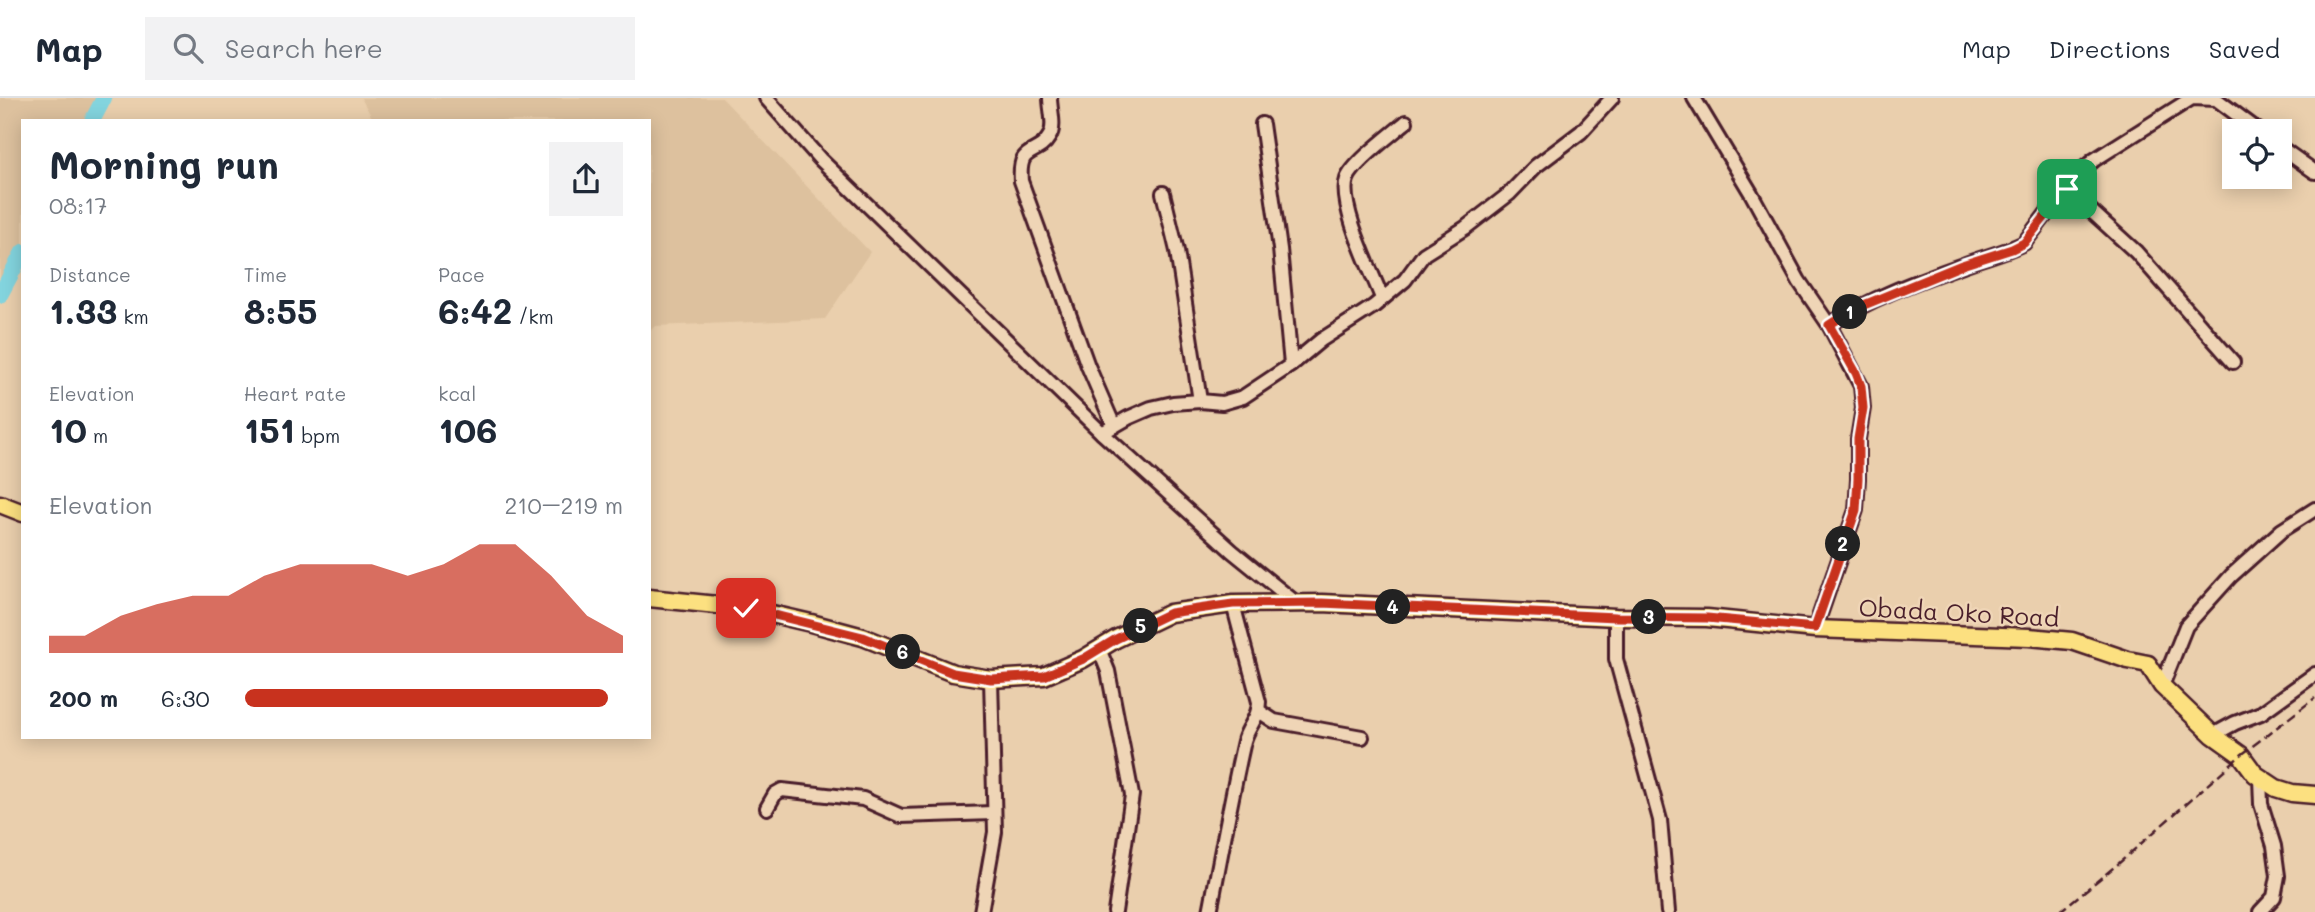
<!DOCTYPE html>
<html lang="en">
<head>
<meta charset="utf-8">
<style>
  :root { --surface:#fff; --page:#f2f2f3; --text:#1f2937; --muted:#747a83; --line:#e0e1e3; --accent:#c8321e }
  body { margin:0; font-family:Mali,sans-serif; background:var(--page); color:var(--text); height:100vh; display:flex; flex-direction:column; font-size:26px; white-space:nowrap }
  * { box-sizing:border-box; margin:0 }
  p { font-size:23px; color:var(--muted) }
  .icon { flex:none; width:38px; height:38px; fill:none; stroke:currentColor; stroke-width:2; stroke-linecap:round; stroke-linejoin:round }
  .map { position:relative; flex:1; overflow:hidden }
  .side { position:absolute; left:21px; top:21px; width:630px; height:620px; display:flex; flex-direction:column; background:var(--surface); border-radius:0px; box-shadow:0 4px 18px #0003 }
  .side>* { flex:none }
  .fabs { position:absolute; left:2222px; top:21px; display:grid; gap:14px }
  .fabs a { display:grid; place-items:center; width:70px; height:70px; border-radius:0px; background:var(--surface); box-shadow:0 4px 18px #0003; font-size:35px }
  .pin { position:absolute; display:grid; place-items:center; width:60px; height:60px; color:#fff; margin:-30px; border-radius:14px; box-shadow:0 4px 10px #0006 }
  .km { position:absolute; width:35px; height:35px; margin:-18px; border-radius:50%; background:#222; color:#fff; font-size:19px; line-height:35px; text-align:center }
  .round { display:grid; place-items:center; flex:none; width:74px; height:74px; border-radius:0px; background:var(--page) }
  .headline { display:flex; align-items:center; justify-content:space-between; height:119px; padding:0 28px }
  h1 { font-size:38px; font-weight:700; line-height:52px }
  .stats { display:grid; grid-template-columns:repeat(3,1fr); gap:10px; height:119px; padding:7px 28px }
  .stats div { display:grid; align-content:center }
  .stats b { font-size:35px; font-weight:700 }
  .stats small { font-size:19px; font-weight:400 }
  .stats p { font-size:19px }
  .chart { height:196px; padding:14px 28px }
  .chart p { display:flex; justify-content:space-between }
  .chart svg { width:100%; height:126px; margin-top:7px; fill:var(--accent); opacity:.7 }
  ul { padding:0 28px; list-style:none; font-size:23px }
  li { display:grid; grid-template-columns:112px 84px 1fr; align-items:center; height:52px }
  li i { height:18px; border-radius:9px; background:var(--accent) }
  header { display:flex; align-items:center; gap:42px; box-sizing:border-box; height:98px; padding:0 35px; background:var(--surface); border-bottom:2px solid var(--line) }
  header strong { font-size:33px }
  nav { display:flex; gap:38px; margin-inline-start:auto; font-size:24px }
  .search { width:490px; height:63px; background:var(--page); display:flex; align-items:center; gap:18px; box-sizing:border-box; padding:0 24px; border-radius:0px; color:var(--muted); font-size:26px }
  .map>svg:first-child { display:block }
</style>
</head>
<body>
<header>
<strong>Map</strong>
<div class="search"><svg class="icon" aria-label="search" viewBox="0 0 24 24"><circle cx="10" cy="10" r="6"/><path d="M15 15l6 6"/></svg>Search here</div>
<nav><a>Map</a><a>Directions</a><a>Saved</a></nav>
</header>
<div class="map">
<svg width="2315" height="814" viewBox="0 0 2315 814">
  <rect width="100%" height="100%" fill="#eacfad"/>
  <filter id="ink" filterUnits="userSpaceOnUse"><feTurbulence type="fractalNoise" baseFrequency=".0143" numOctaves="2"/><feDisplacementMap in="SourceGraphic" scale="14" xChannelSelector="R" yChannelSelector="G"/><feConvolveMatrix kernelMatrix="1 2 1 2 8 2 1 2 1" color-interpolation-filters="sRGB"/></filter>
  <g filter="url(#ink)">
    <g fill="#ddc19e">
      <path d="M0 0H104L92 23H23V154L0 197Z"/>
      <path d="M361 0H722L870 154 825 221 655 228 649 234V23H374Z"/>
    </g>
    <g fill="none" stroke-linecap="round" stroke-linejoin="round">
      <g stroke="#83d4de" stroke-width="16">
        <path d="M92 23 104 0"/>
        <path d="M0 197 23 154"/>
      </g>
      <g stroke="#4a1f2b" stroke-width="18">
        <g id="minor">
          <path d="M766 0 820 61 1102 335 1232 453 1296 505"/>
          <path d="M1050 0C1050 12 1056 29 1049 39 1037 60 1018 45 1021 83L1088 268 1114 328"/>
          <path d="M1694 0 1751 95 1799 183 1829 227 1861 288 1863 310 1858 341V381L1856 412 1815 531"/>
          <path d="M1262 26 1280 151 1291 267"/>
          <path d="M2280 49 2315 74"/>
          <path d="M2067 91 2136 154 2233 264"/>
          <path d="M1163 95 1177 153 1200 303"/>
          <path d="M1382 200C1372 174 1338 107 1347 81 1353 65 1392 36 1406 24"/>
          <path d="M1829 227C1869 201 1917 183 1963 167 1983 159 2004 155 2024 145L2076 77 2094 62 2192 0 2216 1 2259 33"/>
          <path d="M1102 335 1128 320 1151 310 1173 305 1200 303 1222 305 1243 299 1291 267 1321 242 1374 208 1405 182 1424 156 1465 130 1509 96 1536 68 1581 34 1612 0"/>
          <path d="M1616 519V561L1660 722 1668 814"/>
          <path d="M1099 551 1108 573 1132 697 1115 814"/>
          <path d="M2162 588 2186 528 2231 478 2282 432 2315 411"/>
          <path d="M1259 613 1274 623 1362 639"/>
          <path d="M2213 637 2235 625 2261 615 2315 576"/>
          <path d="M767 710 775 696 782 692 863 701 901 718 993 715"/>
          <path d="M981 814 995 734 991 581"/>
          <path d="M1210 814C1221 757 1231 700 1244 643 1248 628 1259 620 1259 604L1233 506"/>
          <path d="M2260 814 2274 799 2278 778 2274 748 2261 706 2260 680"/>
        </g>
      </g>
      <g stroke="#4a1f2b" stroke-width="21">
        <g id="major">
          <path d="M0 406 23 415"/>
          <path d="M649 500 746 510 811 525 863 539 953 575 991 581 1044 578 1083 561 1116 541 1170 515 1233 506 1322 505 1616 519 1707 520 1815 531 2029 539 2072 543 2128 562 2148 566 2162 588 2213 637 2241 657 2255 676 2276 690 2292 695 2315 697"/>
        </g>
      </g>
      <use href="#minor" stroke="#efd5b6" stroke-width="12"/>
      <use href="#major" stroke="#fce080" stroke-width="16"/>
      <path stroke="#4a1f2b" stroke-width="2.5" stroke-dasharray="10 5" stroke-linecap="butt" d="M2059 814 2118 766 2241 657 2315 600"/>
    </g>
  </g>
  <g fill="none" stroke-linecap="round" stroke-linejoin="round" filter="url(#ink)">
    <g stroke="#fff" stroke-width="14">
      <path id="route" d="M746 510 863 539 953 575 991 581 1044 578 1083 561 1116 541 1170 515 1233 506 1322 505 1616 519 1707 520 1815 530 1856 412 1858 381V341L1863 310 1861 288 1856 275 1829 227 1854 211 1962 167 2012 151 2024 145 2067 91"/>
    </g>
    <use href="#route" stroke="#c8321e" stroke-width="9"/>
  </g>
  <g text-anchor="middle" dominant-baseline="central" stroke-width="5" stroke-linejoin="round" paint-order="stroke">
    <g font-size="24" fill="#4a1f2b" stroke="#efd5b6">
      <text transform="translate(1959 514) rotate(3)">Obada Oko Road</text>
    </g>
  </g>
</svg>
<div class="fabs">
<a><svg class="icon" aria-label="locate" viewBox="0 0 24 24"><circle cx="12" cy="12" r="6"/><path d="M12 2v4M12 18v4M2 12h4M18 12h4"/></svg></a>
</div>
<div class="pin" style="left:2067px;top:91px;background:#1e9e55"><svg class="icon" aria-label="arrive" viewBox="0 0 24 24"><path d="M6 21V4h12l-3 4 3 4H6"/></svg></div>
<div class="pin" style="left:746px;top:510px;background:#d93025"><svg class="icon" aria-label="check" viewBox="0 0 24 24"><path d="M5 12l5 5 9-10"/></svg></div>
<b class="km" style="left:1850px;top:214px">1</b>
<b class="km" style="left:1843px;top:446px">2</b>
<b class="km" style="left:1649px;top:519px">3</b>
<b class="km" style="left:1393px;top:509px">4</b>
<b class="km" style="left:1141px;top:528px">5</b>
<b class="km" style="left:903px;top:554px">6</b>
<section class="side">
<div class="headline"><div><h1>Morning run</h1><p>08:17</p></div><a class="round"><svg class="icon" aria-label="share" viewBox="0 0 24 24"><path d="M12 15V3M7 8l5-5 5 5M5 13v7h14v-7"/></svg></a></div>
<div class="stats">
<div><p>Distance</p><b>1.33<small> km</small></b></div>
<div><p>Time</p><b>8:55</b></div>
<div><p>Pace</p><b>6:42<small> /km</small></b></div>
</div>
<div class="stats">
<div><p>Elevation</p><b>10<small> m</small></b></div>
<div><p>Heart rate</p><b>151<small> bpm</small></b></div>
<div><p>kcal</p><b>106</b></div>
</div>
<div class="chart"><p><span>Elevation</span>210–219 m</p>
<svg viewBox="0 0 160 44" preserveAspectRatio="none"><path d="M0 44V38L10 38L20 31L30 27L40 24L50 24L60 17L70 13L80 13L90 13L100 17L110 13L120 6L130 6L140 17L150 31L160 38V44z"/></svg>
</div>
<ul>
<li><b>200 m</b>6:30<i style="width:96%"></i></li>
</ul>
</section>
</div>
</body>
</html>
